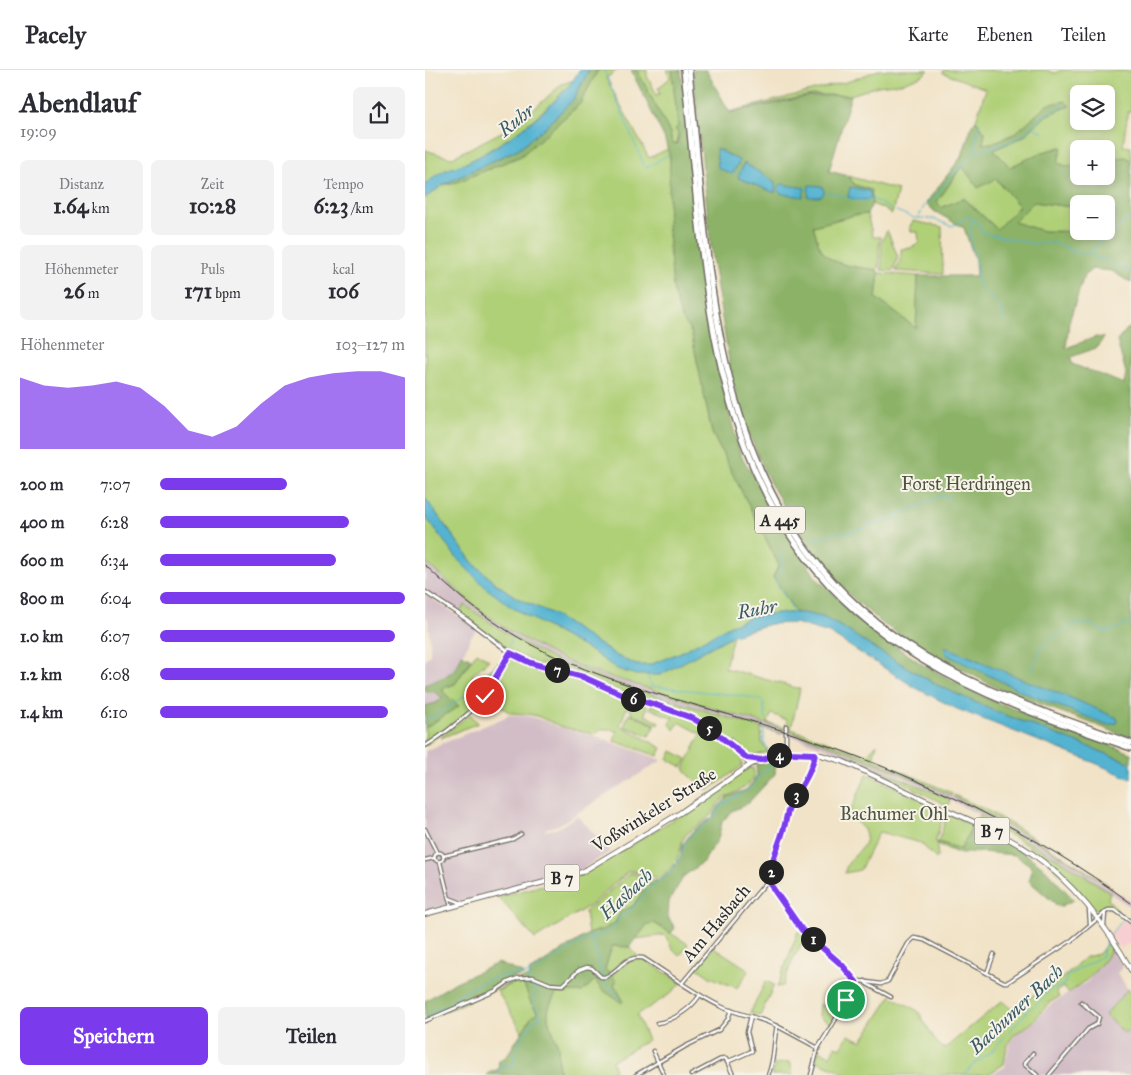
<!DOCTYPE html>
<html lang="de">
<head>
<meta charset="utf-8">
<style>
  :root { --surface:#fff; --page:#f2f2f3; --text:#2b2b33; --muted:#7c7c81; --line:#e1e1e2; --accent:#7c3aed }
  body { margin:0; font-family:"IM FELL Great Primer",serif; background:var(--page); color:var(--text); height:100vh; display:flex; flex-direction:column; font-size:19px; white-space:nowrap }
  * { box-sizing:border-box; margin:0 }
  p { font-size:16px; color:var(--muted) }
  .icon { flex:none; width:28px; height:28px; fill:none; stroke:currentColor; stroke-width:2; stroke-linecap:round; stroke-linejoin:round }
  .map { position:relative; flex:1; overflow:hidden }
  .drawer { display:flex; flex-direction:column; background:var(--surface); width:425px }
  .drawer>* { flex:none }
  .tools { position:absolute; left:645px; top:15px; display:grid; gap:10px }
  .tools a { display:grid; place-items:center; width:45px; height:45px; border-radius:8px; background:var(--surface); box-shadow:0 2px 8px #0003; font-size:25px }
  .pin { position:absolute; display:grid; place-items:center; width:42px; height:42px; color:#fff; margin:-21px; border:2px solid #fff; border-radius:50%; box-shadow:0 1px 5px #0007 }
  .km { position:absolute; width:25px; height:25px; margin:-12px; border-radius:50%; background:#222; color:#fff; font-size:14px; line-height:25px; text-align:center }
  .round { display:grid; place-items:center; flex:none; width:52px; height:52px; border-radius:8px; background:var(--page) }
  .head { display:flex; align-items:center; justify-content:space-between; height:85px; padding:0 20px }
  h1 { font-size:28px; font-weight:800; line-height:38px }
  .metrics { display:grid; grid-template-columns:repeat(3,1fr); gap:8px; height:85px; padding:5px 20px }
  .metrics div { display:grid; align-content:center; border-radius:8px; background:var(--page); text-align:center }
  .metrics b { font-size:21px; font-weight:800 }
  .metrics small { font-size:14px; font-weight:400 }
  .metrics p { font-size:14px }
  .chart { height:140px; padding:10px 20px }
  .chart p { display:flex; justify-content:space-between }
  .chart svg { width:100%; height:90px; margin-top:5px; fill:var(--accent); opacity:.7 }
  .button { display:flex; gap:10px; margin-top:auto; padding:10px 20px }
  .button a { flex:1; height:58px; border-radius:8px; background:var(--accent); color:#fff; font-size:20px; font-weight:800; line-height:58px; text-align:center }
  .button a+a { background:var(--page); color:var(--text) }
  ul { padding:0 20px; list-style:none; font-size:16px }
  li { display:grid; grid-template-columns:80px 60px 1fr; align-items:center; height:38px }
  li i { height:12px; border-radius:6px; background:var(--accent) }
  header { display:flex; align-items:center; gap:30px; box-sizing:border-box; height:70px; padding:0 25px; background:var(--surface); border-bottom:1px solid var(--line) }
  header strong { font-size:24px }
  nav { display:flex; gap:28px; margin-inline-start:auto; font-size:18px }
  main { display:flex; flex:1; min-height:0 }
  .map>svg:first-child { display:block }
</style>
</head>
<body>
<header>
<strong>Pacely</strong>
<nav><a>Karte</a><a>Ebenen</a><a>Teilen</a></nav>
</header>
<main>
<section class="drawer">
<div class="head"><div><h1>Abendlauf</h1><p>19:09</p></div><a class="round"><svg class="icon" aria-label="share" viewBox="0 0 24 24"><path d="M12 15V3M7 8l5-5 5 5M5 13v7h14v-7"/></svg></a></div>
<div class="metrics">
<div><p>Distanz</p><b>1.64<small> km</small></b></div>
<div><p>Zeit</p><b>10:28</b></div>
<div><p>Tempo</p><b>6:23<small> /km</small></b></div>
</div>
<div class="metrics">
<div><p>Höhenmeter</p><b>26<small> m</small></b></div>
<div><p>Puls</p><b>171<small> bpm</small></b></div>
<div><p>kcal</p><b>106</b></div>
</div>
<div class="chart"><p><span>Höhenmeter</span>103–127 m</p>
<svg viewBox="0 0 160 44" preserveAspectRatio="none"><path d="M0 44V9L10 13L20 14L30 13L40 11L50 14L60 23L70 35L80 38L90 33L100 22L110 13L120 9L130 7L140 6L150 6L160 9V44z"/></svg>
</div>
<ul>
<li><b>200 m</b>7:07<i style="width:52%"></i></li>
<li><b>400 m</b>6:28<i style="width:77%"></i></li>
<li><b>600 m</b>6:34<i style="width:72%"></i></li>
<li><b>800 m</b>6:04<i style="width:100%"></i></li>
<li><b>1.0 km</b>6:07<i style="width:96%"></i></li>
<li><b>1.2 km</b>6:08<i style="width:96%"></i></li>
<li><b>1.4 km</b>6:10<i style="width:93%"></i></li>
</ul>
<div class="button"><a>Speichern</a><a>Teilen</a></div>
</section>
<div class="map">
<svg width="706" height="1005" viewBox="0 0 706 1005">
  <rect width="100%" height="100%" fill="#f7f3e8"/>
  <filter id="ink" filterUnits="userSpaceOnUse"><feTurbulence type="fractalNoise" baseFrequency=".02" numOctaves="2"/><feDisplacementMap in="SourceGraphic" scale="10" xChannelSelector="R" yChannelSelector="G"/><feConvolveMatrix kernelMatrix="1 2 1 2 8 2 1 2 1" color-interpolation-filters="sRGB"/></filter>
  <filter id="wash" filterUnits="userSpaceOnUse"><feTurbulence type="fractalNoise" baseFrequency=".0096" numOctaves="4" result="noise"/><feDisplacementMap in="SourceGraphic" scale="20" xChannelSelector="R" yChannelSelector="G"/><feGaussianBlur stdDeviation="1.12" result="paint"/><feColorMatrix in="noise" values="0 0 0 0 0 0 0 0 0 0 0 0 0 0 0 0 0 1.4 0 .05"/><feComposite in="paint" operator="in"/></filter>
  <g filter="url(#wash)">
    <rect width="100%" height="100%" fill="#f1e3c7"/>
    <path fill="#f7cfd2" d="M700 850 706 854V876L703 874 696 878 685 865Z"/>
    <g fill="#d2bdc6">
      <path d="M0 492 52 538 81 559 130 586 188 608 397 672 489 708 562 743 611 771 702 829 706 831V837L632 788 589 762 487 711 419 684 356 663 197 615 127 589 79 562 41 535 34 543 0 522Z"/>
      <path d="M0 524 53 559 45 568 35 592 27 602 0 615V589L5 585V577L3 549 0 546Z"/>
      <path d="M0 621 10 622 18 628 11 633 0 636Z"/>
      <path d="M85 645 103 646 119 651 133 657 166 665 237 690 133 755 120 759V761L133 758 152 746 186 781 156 800 0 841V681Z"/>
      <path d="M687 880 698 897 692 903 703 919 680 945 700 963 706 957V1005H565L580 997 584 975 592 963 606 955 626 934 661 913Z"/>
    </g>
    <g fill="#b0d078" stroke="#6e7e52" fill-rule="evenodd">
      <path d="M173 0H193L181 8 224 88 243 79 246 97 243 159 244 180 256 247 266 262 287 363 354 495 348 507 371 543H353L329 546 306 555 254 583 224 596 211 595 192 586 126 544 92 528 69 512 48 493 0 428V128L18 115 32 112 96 86 155 34Z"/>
      <path d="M212 0H222V6L232 25 236 23 233 18 245 8 242 0H247L253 57 252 74 247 73 245 63Z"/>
      <path d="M453 0H504L497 6 478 13 453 16 426 25H386L304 42 425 11Z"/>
      <path d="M519 0H621L630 3 636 0 706 1V41H703L698 76 706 77V91L701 87 681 89V79H654V94L641 96 633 93 636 77 618 82 585 97 568 80 599 66 622 45 644 36 640 31C618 45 583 72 558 74L560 62 551 50 561 19 518 3ZM654 24H681V51H654Z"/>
      <path d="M149 10 127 33 92 63 46 91 17 102 0 114V80L26 88 92 54 137 14Z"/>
      <path d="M537 96 571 109 594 136 572 159 539 128 516 138 512 132Z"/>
      <path d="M423 106 473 120 467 144 457 138 447 134 445 120 430 115Z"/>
      <path d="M609 132 654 138V161H668L667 162 618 161 588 152Z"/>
      <path d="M442 144 448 167H456C451 178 458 189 452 200 434 197 406 197 396 179 392 172 391 163 388 156L430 145Z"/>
      <path d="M488 151 517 157 518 204 471 201 476 188V179L486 178 494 173 493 162H486L485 156Z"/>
      <path d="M462 160 473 187 468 201 456 200 457 187 456 173Z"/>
      <path d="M454 203 493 206 491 259 451 228Z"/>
      <path d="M0 446 34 491 61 518 87 537 169 583 192 599 235 605 308 565 300 598 375 619 366 659 390 667 441 686 452 674 448 689 527 723 526 726C473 701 419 679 363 661L362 650 347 644 342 653 360 658V660L166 601 130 586 81 559 52 538 0 492Z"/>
      <path d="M40 535 79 562 127 589 197 615 357 664 336 658 337 673 343 682 328 686 308 670H304L280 651 256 641 229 631 211 627 142 599 125 594H112L86 581 34 543Z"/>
      <path d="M52 582 64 590 47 605 54 611 80 586 81 587 80 591 60 625 45 640 0 676V658L34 636 18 622V618L30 614Z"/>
      <path d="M87 588 105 597 151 607 206 630 222 634 220 645 234 652 233 655 207 644 204 637H202L195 655 237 678 233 686 189 671 192 661C181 658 178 658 169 664L137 657 112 646 103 644 85 643 63 627 82 592Z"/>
      <path d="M226 635C241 640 256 645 271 652 282 657 321 682 317 696L285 719H280L261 702 259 698 276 664 254 652 249 660 245 654 248 648 224 638Z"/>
      <path d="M45 644 53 653 16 668V667Z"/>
      <path d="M204 644 230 655 224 666 199 656Z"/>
      <path d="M247 681 262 689 257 697 243 689Z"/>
      <path d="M419 684 520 727 525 731 523 736 459 703 417 685Z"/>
      <path d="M324 698H328C335 716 306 722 296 731 291 735 290 742 285 746 277 755 265 758 258 769 256 773 256 779 254 784 251 794 242 801 235 808H232L207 801H204L164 836 110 869 73 827 158 804 257 744Z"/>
      <path d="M442 704 520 741 511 769 513 787 511 789 496 773 454 762 435 800 420 803C420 787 448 778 439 760 436 755 428 750 423 746Z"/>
      <path d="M529 725 563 741 593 758 688 818 611 771 529 727Z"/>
      <path d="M523 743 547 756 536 779 513 772Z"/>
      <path d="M555 745 632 788 685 822 683 829 693 841 682 837 672 841 624 793 625 790 589 767 553 750Z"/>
      <path d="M207 803 231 811 215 825 208 836 196 841 190 853 179 859 163 864 160 842 204 804Z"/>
      <path d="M229 853 263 874 255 886 247 878 240 865 211 869 221 856Z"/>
      <path d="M374 859 415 894 413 896 380 868 367 891 358 916 352 917Z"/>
      <path d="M683 872 686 878 685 882C673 899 661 913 643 923L639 917 631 921 634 927 624 933 607 953 590 964 582 975 579 994 562 1005H421L412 999 391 991 394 980 405 986 410 976 416 978 423 965 437 971 466 926 493 941 510 970 519 979 577 931 589 940 612 922 635 910 660 887 674 884Z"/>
      <path d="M187 876 204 877 213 886 198 891 185 904 180 899Z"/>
      <path d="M287 876 324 900 312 918 285 907 271 897Z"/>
      <path d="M211 889H218L257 913 242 926 212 945 223 970 187 991 190 1000 181 1005H134C133 996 134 986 133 977 127 952 114 948 132 923L157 922 170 910 198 930 189 914 191 911 187 906 196 896Z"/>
      <path d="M93 911 99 915 106 933 113 943 107 946 98 963 72 921Z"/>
      <path d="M341 911 349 915 335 946 325 943Z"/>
      <path d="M703 919 706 924V957L700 963 680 945Z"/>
      <path d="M395 934 412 943 406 954 394 946Z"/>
      <path d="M365 992 368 1005H346L350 994Z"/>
    </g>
    <g fill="#8cb268" stroke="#5c6e4a" fill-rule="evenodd">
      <path d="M164 0H173L155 34 96 86 32 112 18 115 93 79 117 60 148 30Z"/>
      <path d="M206 0H212L245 63 247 73 252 74 254 65 250 59 253 57 247 0H256L265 77 274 189 291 292 315 384 391 508 451 563 500 596 563 629 706 683V693L566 640 512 615 447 577 420 559 398 547 371 543 348 507 354 495 287 363 266 262 256 247 248 219 243 159 245 87 239 67Z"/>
      <path d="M268 0H281L305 43 386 26 426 25 404 101 423 106 430 115 446 120 447 134 442 144 430 145 388 156C391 163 392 173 396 179 407 197 434 197 452 200L454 203 451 228 491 258 493 206H551L550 190 539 158 509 141 501 133 537 86 547 55 551 50 560 62 558 74 567 73 588 65 622 35 640 31 645 36 622 45 599 66 569 80 585 97 618 82 637 77 633 93 641 96 654 94V106H681V89L701 87 706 91V213L687 201 667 199 659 206 644 252 641 278 671 267 679 268 671 278 646 287 647 294 699 314 701 303 692 271 702 259 706 258V668L572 618 490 574 458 554 428 528 396 492 365 446 345 413 318 350 307 309 287 187ZM292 78 315 91 307 104 292 79ZM319 93 347 110 350 122 314 108ZM537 96 553 118 571 109 594 136 572 159 538 128 516 138 512 132ZM609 132 654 138V134H681V141L691 143 681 151V161L667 162 618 161 589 152Z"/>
      <path d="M37 584 46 589 30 614 18 618V622L34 636 0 658V636L11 633 18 628 10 622 0 621V615C18 607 31 605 37 584Z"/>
      <path d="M351 688 350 704 323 733 307 741 297 752 293 769 279 791 259 806 244 831 243 847 250 858 246 863 229 853 221 856 204 877 187 876 180 899 192 911 189 914 198 930 197 933 176 919 170 910 157 922 132 923C114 948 127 952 133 977 134 986 133 996 134 1005H61L65 1001 73 1000 74 990 81 987 107 946 113 943 106 933 99 915 93 911 72 921 87 911 106 907 104 902 163 864 179 859 190 853 196 841 208 836 215 825 223 816 236 809 252 793 256 785 258 774 267 762 288 747 294 736 303 727 321 720 328 712 332 705 331 695Z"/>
      <path d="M547 756 595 780 618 797 649 830 634 837 604 811 607 801 605 795 590 785 556 782 536 784 512 775 513 772 536 779Z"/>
      <path d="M73 893 97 903 99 905 86 908 71 919 0 950V931L31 912Z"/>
    </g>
    <g fill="#52b3d1" stroke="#3e6f7e">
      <path d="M154 0H164L148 30 117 60 93 79 18 115 0 128V114C6 110 13 104 19 101 28 97 37 95 45 91 77 76 139 32 154 0Z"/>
      <path d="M291 78 315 91 307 104 293 98Z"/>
      <path d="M319 93 347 110 350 112V123L313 108Z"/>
      <path d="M357 114 380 118 378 127 357 124 354 122 353 116Z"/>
      <path d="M384 115 397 116 399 121 398 125 394 127H383Z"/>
      <path d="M425 117 444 121 446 126 444 129 434 130 423 127Z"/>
      <path d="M0 428 48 493 69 512 92 528 126 543 192 586 211 595H224L254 583 306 555 329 546 353 543H378L398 547 420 559 447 577 512 615 567 640 706 693V709L670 693 532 639 491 618 404 563 370 553 345 554 308 565 235 605H211L192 599 169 583 86 537 61 518 34 491 0 446Z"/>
      <path d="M519 576 602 611 649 629 692 648 693 651 692 653 683 655 602 624 522 585Z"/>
    </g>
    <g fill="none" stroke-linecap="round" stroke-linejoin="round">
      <g stroke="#52b3d1" stroke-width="1">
        <path d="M179 0 219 95 221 98 243 85"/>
        <path d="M606 56 618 62"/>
        <path d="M551 81 550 73 555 53"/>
        <path d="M307 104 317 101"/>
        <path d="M380 118 383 119"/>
        <path d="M399 123C419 121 424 135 448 129L467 140"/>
        <path d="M471 141 489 148 509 149 526 156 530 155 544 146 552 152 558 163 609 174 628 173 639 176 648 182 658 183"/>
        <path d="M494 146 500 135 509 129 527 105 549 83 585 72 598 65 617 46 640 35"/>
        <path d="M547 149 545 170 552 198V210L559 222 567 228 577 241 579 253"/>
        <path d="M660 183 672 187 674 191H677L680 188 686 194H688L692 199H701L706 202"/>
        <path d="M668 184 669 177 706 147"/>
        <path d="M385 471 407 464 424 462 440 458 445 454 459 453 476 445 483 439 493 437 515 426H520L526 429"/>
        <path d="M355 484 358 498 350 510 366 537 368 545"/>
        <path d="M84 576 86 569"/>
        <path d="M606 600C609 592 616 586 615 578L648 554H666L679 562 685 561 706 552"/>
        <path d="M223 606 226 616 319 626 338 631 341 649"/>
        <path d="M0 650 10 646 38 627 48 622 61 605 79 588"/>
        <path d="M339 659V673L343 680"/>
        <path d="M166 866 180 914 189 921 195 929"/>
        <path d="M0 944 22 935 31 927 57 912 80 905 104 904 163 868 180 863 189 857 196 846 206 840 228 814 241 807 250 797 257 784 259 775 263 768 290 746 296 736 326 718 334 705 348 694 347 691"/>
        <path d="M70 1005 76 999 77 994 80 996 84 995 86 998 89 997C87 983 103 952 116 946 114 940 105 935 109 927 110 925 112 922 112 919L104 916V904"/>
        <path d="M540 1005 547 996 567 981 604 939 612 934 623 922 629 918 639 915 642 906 677 886C680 869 686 862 698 850"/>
      </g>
    </g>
  </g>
  <g filter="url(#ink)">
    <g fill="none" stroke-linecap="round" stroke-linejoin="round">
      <g stroke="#706b62" stroke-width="5">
        <g id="minor">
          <path d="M0 676C16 667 51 639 62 624 71 611 78 597 85 583"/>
          <path d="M361 683V656"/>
          <path d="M390 684 387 698 363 741 358 763 347 794 346 814 377 860 417 895 431 912"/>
          <path d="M0 759 12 783"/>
          <circle cx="14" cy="787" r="4.5"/>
          <path d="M18 786 88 769 96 764"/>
          <path d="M0 790 9 788"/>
          <path d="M15 792 26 837"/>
          <path d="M24 828 37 833"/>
          <path d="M664 839 665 853"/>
          <path d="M679 855 680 844"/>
          <path d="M562 903 569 884"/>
          <path d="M440 911 442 914 466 927"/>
          <path d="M257 913 339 815 345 810"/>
          <path d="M0 951 70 921 83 912 93 908 108 907 125 914 138 915 154 900 162 897 167 898 176 907H180C194 901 200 885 218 888 244 904 269 924 297 937 315 945 334 947 352 956"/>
          <path d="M232 953C248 951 266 939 275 925"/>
          <path d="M228 981 239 1005"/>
          <path d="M608 983 599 994 612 1005"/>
          <path d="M302 992 327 981 322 962 326 946"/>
          <path d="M211 1005 261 976 294 960 303 949 306 940"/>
          <path d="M266 1005 298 988 301 989 308 1005"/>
          <path d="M343 1005C350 990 348 972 352 956L393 978"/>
          <path d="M386 1005 393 978 417 939 427 918 431 912 435 911 456 914 463 911 483 874 489 868 499 870 579 912H583L647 870 683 840H690L706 852"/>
          <path d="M624 1005 663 959 672 954 674 947 656 932"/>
        </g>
      </g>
      <g stroke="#706b62" stroke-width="5.5">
        <path id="secondary" d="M0 522 41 549 91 587 109 595 158 607 203 627 231 635 267 648 282 656 308 676 325 695"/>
      </g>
      <g stroke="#706b62" stroke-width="6">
        <g id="primary">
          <path d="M320 687 333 690"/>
          <path d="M0 844 157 802 255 743 325 695 343 687 364 683H381L396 685 417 691C453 707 488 725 524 741 552 753 580 765 605 782 647 811 682 856 706 900"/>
        </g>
      </g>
      <g stroke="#706b62" stroke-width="8">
        <g id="motorway">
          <path d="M259 0C283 225 277 456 496 589 561 629 634 653 706 678"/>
          <path d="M264 0C287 221 284 454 498 585 562 624 635 648 706 673"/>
        </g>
      </g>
      <use href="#minor" stroke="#fff" stroke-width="2.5"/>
      <use href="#secondary" stroke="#fff" stroke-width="3"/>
      <use href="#primary" stroke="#fff" stroke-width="4"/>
      <use href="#motorway" stroke="#fff" stroke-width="5"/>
      <path stroke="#2b2b2b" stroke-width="1" d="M0 495C38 532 81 564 129 586 212 624 303 641 389 671 501 709 610 763 706 833"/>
    </g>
  </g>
  <g fill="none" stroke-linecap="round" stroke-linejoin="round" filter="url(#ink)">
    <g stroke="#fff" stroke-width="10">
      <path id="route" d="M60 626 85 583 106 593 158 607 203 627 231 635 267 648 286 659 322 688 336 690 364 683 390 684C387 703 374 719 365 736 361 744 361 753 358 761 353 779 341 799 347 817L377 860 417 895 431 912 421 930"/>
    </g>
    <use href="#route" stroke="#7c3aed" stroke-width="6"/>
  </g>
  <g text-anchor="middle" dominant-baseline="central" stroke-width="4" stroke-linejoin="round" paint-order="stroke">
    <g fill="#f7f3e8" stroke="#686764" stroke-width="1">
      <rect x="330" y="436.5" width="50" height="27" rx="4"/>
      <rect x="549.5" y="747.5" width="35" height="27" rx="4"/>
      <rect x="119.5" y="794.5" width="35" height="27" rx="4"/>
    </g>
    <g font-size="16" font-weight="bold" fill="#2b2b2b">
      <text x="355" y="450">A 445</text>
      <text x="567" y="761">B 7</text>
      <text x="137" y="808">B 7</text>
    </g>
    <g font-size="18" fill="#4c543e" stroke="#f7f3e8">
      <text x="541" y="414">Forst Herdringen</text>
      <text x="469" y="744">Bachumer Ohl</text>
    </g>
    <g font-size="18" fill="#2b2b2b" stroke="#f7f3e8">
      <text transform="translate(229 740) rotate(-32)">Voßwinkeler Straße</text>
      <text transform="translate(291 853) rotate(-50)">Am Hasbach</text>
    </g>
    <g font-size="19" font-style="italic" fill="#395b65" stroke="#f7f3e8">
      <text transform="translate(91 50) rotate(-39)">Ruhr</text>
      <text transform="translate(332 539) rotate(-10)">Ruhr</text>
      <text transform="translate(201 824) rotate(-43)">Hasbach</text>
      <text transform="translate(591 939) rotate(-43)">Bachumer Bach</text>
    </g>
  </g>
</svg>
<div class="tools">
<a><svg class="icon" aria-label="layers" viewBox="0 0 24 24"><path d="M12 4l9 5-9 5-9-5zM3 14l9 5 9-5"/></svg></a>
<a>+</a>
<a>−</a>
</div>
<div class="pin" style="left:421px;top:930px;background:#1e9e55"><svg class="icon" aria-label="arrive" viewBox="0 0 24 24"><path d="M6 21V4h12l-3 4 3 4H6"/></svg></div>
<div class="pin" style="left:60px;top:626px;background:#d93025"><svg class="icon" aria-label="check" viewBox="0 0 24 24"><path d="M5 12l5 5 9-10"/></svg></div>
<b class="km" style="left:388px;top:869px">1</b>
<b class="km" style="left:346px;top:802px">2</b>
<b class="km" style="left:371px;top:725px">3</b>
<b class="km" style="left:354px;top:685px">4</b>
<b class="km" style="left:284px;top:658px">5</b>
<b class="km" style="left:208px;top:629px">6</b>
<b class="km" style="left:132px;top:600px">7</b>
</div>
</main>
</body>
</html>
